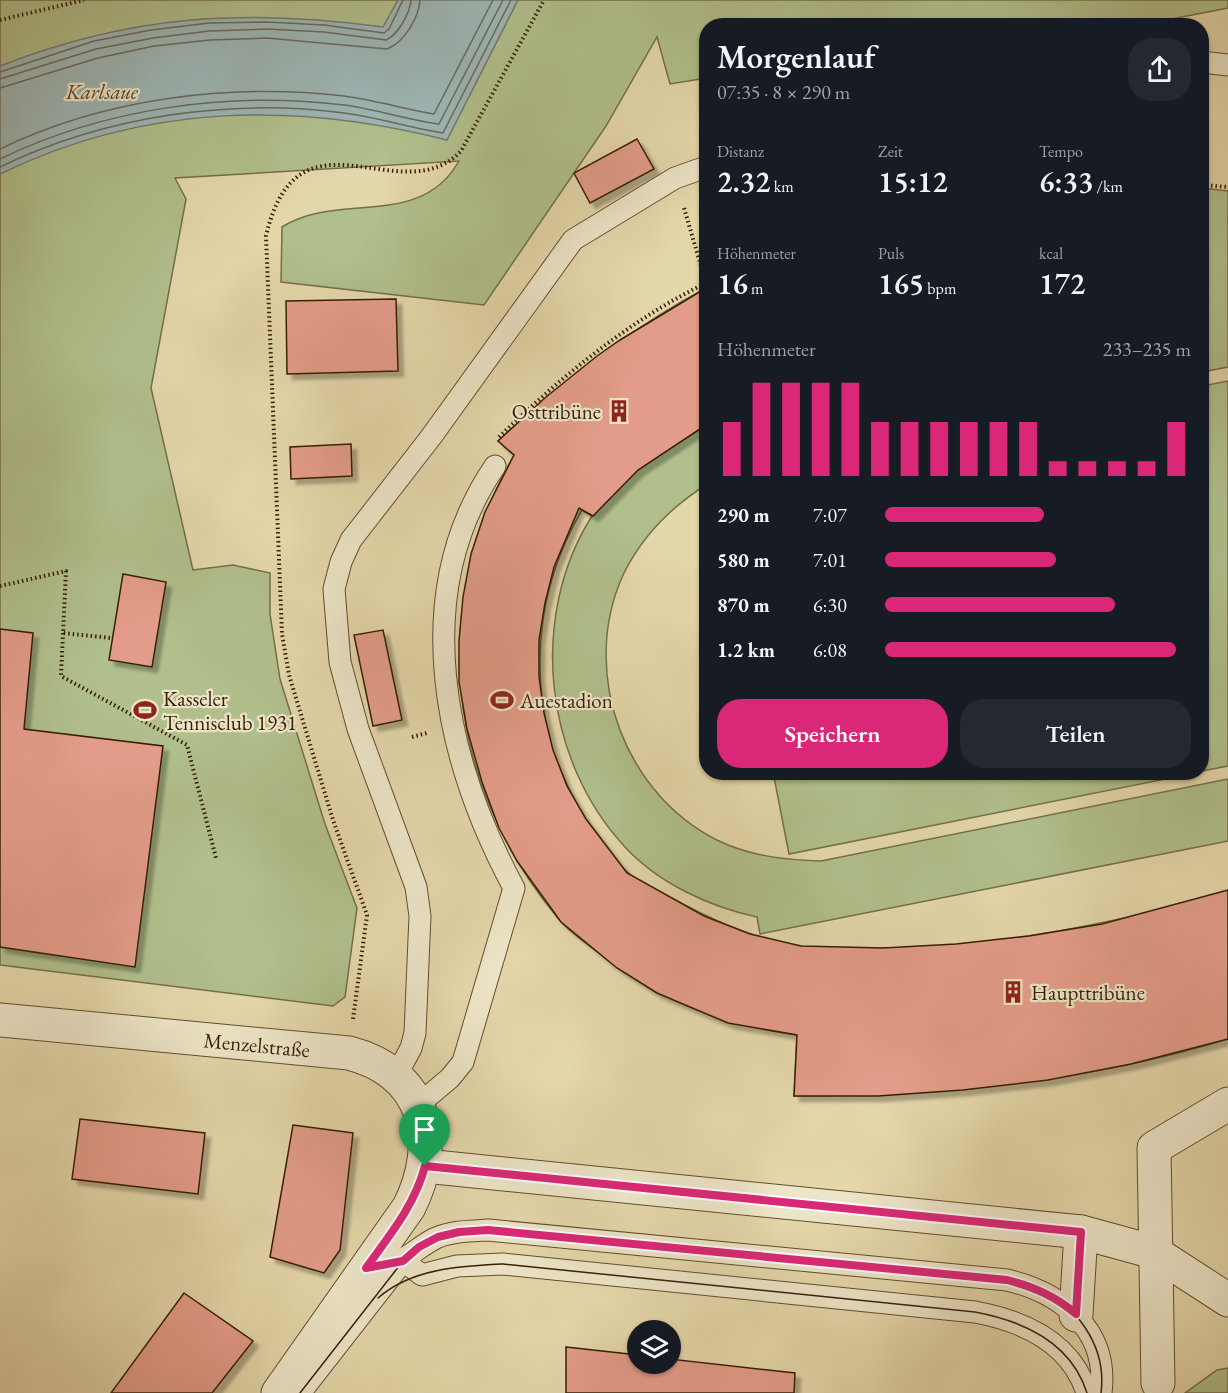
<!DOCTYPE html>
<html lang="de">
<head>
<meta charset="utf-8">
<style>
  :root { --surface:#171b24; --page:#242831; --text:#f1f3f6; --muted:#9ea1a6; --accent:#db2777 }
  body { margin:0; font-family:"EB Garamond",serif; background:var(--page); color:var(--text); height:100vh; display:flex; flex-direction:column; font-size:22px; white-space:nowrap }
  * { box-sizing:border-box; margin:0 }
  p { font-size:20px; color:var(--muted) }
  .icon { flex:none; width:33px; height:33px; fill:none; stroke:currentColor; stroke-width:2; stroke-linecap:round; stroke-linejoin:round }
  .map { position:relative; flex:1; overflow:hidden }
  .side { position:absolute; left:699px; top:18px; width:510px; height:762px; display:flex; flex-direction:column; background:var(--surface); border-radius:24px; box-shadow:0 2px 4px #0004 }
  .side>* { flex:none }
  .buttons { position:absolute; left:627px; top:1320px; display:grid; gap:12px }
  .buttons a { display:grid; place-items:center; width:54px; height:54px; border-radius:50%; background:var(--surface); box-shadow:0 2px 4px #0004; font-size:30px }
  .pin { position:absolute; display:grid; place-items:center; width:51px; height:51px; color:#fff; margin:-62px -26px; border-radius:50% 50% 50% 0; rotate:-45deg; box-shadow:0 0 6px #0007 }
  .pin .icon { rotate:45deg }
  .round { display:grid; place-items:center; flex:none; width:63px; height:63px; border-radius:24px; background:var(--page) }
  .overview { display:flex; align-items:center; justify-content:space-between; height:102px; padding:0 18px }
  h1 { font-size:33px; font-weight:600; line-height:45px }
  .metrics { display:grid; grid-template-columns:repeat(3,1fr); gap:9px; height:102px; padding:6px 18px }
  .metrics div { display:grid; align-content:center }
  .metrics b { font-size:30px; font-weight:600 }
  .metrics small { font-size:16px; font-weight:400 }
  .metrics p { font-size:16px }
  .chart { height:168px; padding:12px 18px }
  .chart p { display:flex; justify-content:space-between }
  .chart svg { width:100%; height:108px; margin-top:6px; stroke:var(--accent); stroke-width:6 }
  .primary-button { display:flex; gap:12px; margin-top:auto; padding:12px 18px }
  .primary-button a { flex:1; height:69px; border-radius:24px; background:var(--accent); color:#fff; font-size:24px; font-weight:600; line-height:69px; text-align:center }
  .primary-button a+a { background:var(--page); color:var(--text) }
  ul { padding:0 18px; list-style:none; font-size:20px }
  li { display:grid; grid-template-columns:96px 72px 1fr; align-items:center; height:45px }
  li i { height:15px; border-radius:8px; background:var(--accent) }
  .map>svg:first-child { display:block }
</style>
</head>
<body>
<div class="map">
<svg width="1228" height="1393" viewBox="0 0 1228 1393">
  <defs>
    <filter id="shadow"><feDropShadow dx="5.5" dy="5.5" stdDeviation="1.5" flood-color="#0004"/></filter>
  </defs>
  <rect width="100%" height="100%" fill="#e4d7aa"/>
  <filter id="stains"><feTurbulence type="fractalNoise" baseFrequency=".00333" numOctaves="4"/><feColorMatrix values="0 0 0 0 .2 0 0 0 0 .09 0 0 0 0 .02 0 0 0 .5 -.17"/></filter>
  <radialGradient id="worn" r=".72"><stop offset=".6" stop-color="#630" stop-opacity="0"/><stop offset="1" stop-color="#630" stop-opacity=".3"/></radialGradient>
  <g fill="#b0bf8c" stroke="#746f48" stroke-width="1.5">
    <path d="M0 0H1228V8L1141 25 706 26V78L670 84 657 37 606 126 484 305 281 282 282 227C339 191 420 230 459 161L175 178 186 199 151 388 193 570 233 565 270 573V614L280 679 325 824 357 908 345 997 333 1006 0 965Z"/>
    <path d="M1202 188 1228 191V367L1202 372Z"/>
    <path d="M706 288V485C671 507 643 535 624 573 577 673 626 802 728 845 758 857 789 860 821 861L1228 779V841L760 934 757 917C710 907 658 883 625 847 544 760 528 617 592 516L582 510C541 580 530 658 549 737 560 779 597 849 632 876 642 884 655 889 666 895 708 918 752 939 800 946 819 949 839 947 858 948 964 950 1069 932 1172 907L1228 1039C1087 1082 941 1096 794 1096L797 1035C719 1024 657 1000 595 950 582 940 567 930 557 917 446 783 427 607 514 455L498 441C562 382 629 329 706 288Z"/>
    <path d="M1228 381V766L1202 771V386Z"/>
    <path d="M773 772H1196V773L789 854Z"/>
    <path d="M1228 1368V1393H1185L1217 1370Z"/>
  </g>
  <path fill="#9db6b5" stroke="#747a6e" stroke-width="1.5" d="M398 0H518L447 140C294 101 144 104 0 174V66C130 15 246 8 383 27Z"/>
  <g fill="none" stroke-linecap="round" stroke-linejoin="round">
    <g stroke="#6a6a5c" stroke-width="1.5">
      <path d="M0 72 94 41 151 30 209 23 267 22 324 25 384 33 389 29 403 0"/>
      <path d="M0 79 96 49 153 38 209 31 267 29 324 32 386 40C398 35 410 13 411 0"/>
      <path d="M0 88 98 58 154 46 210 40 267 38 387 49C404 43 419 17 420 0"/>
      <path d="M0 149C105 98 229 83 344 96 375 100 404 109 434 114L493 0"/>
      <path d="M0 159C105 108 229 91 344 105 376 109 407 120 439 124L503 0"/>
      <path d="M0 167C105 116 229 98 344 113 377 117 410 128 443 133L511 0"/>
    </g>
  </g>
  <g fill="#e39c89" stroke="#371f04" stroke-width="1.5" filter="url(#shadow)">
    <path d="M637 139 654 169 590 203 574 173Z"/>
    <path d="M706 288V425L638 470 593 516 579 508 554 567 545 603 539 640V677L544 713 553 750 567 786 586 819 627 873 704 916 750 934 801 946 883 948 956 944 1029 936 1102 924 1228 890V1039L1131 1064 1048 1080 963 1090 878 1096H794L797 1035 728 1023 657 993 617 968 561 922 517 861 499 828 482 782 467 729 459 682V641L463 597 471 554 485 512 514 455 498 441 546 397 597 356 620 340Z"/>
    <path d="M396 299 398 371 287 374 286 301Z"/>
    <path d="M351 444 352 476 291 479 290 447Z"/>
    <path d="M123 574 166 582 152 667 109 660Z"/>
    <path d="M0 629 33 633 24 729 163 746 135 967 0 947Z"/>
    <path d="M383 630 402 720 373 726 354 635Z"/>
    <path d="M80 1119 205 1133 198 1194 72 1179Z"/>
    <path d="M293 1125 353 1133 340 1250 324 1273 270 1257Z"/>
    <path d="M184 1293 253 1341 212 1393H111Z"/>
    <path d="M566 1347 638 1355V1364H670V1359L795 1373 794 1393H566Z"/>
  </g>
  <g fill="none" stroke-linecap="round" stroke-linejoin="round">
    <g stroke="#624d2e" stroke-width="23">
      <g id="lane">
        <path d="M1202 62 1228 65"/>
        <path d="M396 1076 411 1048 415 1033 420 916 416 887 358 729 340 662 334 589 341 562 351 540 431 437 573 240 675 178 706 167"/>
        <path d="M418 1105 450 1078 463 1062 514 888C445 760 407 595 495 466"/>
        <path d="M390 1263C408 1260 419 1246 436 1238 452 1231 471 1231 488 1230L1007 1280C1062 1293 1109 1330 1101 1393"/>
        <path d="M300 1393 403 1261 422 1275 457 1266 503 1264 975 1312C1023 1321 1071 1342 1087 1393"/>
      </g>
    </g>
    <g stroke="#624d2e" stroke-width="35">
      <g id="street">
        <path id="s1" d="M0 1020 349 1053C426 1073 442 1141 409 1207L278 1393"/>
        <path d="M425 1166 1081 1232 1154 1252 1228 1300"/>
        <path d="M1076 1315 1081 1232"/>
        <path d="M1158 1383 1154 1148 1228 1104"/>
      </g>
    </g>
    <g stroke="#371f04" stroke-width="4" stroke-dasharray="1.5 3" stroke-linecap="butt">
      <path d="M0 20 84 0"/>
      <path d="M1207 93V185"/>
      <path d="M1202 185 1228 187"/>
      <path d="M684 208 706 283"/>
      <path d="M499 437C561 377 628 321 706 283"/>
      <path d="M0 586 66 571 63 633 111 638"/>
      <path d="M63 633 61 676 187 745 216 858"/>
      <path d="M412 737 427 733"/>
      <path d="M353 1019 367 915 333 820 289 675 282 634 266 236C298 99 401 214 461 151L544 0"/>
    </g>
    <use href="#lane" stroke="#ede5c8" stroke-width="21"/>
    <use href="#street" stroke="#ede5c8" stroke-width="33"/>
    <g stroke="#371f04" stroke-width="1.5">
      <path d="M378 1298C412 1268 461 1266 503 1264L975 1312C1023 1321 1071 1342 1087 1393"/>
      <path d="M300 1393 403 1261C430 1239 453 1232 488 1230L979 1277C997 1279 1017 1281 1034 1287 1077 1303 1107 1347 1101 1393"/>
    </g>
  </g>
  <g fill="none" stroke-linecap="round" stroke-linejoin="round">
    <g stroke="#fff" stroke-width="12">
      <path id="route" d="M425 1166 1081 1232 1076 1314C1055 1296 1034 1287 1007 1280L488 1230 459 1232 438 1237 419 1247 403 1261 366 1268C389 1236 415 1205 425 1166Z"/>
    </g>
    <use href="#route" stroke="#db2777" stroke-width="8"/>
  </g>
  <defs>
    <g id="building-bare" transform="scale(1.8)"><path d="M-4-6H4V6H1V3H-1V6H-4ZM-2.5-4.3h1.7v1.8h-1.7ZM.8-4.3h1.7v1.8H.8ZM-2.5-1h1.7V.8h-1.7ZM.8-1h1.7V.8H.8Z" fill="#8f2418" stroke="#ede5c8" stroke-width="2.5" paint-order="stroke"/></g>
    <g id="stadium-bare" transform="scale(1.8)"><path d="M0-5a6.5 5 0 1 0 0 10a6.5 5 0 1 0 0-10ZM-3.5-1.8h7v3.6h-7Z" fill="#8f2418" stroke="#ede5c8" stroke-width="2.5" paint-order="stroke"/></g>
  </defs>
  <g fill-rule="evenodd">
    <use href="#building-bare" x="619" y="411"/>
    <use href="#stadium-bare" x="502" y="700"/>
    <use href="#stadium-bare" x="145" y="710"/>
    <use href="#building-bare" x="1013" y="992"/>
  </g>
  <g text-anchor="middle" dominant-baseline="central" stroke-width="4.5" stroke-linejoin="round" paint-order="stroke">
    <g font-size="21" font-style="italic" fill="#554726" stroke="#ede5c8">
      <text x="102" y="91">Karlsaue</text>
    </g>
    <g font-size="21" fill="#371f04" stroke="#ede5c8" text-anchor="start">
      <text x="601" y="411" text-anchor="end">Osttribüne</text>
      <text x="163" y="698">Kasseler<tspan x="163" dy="24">Tennisclub 1931</tspan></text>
      <text x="520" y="700">Auestadion</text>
      <text x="1031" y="992">Haupttribüne</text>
    </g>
    <g font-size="21" fill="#371f04" stroke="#ede5c8">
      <text stroke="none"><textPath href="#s1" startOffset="258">Menzelstraße</textPath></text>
    </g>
  </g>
  <rect width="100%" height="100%" filter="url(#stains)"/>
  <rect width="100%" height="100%" fill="url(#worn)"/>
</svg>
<div class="buttons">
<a><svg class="icon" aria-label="layers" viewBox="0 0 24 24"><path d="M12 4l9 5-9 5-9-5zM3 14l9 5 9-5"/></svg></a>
</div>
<div class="pin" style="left:425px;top:1166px;background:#1e9e55"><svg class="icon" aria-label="arrive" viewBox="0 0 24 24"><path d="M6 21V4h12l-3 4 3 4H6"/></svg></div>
<section class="side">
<div class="overview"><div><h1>Morgenlauf</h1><p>07:35 · 8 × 290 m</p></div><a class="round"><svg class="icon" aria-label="share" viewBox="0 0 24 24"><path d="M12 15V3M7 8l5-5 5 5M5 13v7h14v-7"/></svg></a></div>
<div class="metrics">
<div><p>Distanz</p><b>2.32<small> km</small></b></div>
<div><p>Zeit</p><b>15:12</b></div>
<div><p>Tempo</p><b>6:33<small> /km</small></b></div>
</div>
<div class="metrics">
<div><p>Höhenmeter</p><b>16<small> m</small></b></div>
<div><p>Puls</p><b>165<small> bpm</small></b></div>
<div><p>kcal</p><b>172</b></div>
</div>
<div class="chart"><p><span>Höhenmeter</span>233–235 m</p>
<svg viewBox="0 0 160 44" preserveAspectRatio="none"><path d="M5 44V22M15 44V6M25 44V6M35 44V6M45 44V6M55 44V22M65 44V22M75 44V22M85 44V22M95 44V22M105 44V22M115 44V38M125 44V38M135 44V38M145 44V38M155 44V22"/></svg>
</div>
<ul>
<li><b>290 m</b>7:07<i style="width:52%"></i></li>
<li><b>580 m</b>7:01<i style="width:56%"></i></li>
<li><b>870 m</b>6:30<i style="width:75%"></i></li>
<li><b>1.2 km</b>6:08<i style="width:95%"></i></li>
</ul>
<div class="primary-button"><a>Speichern</a><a>Teilen</a></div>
</section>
</div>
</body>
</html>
